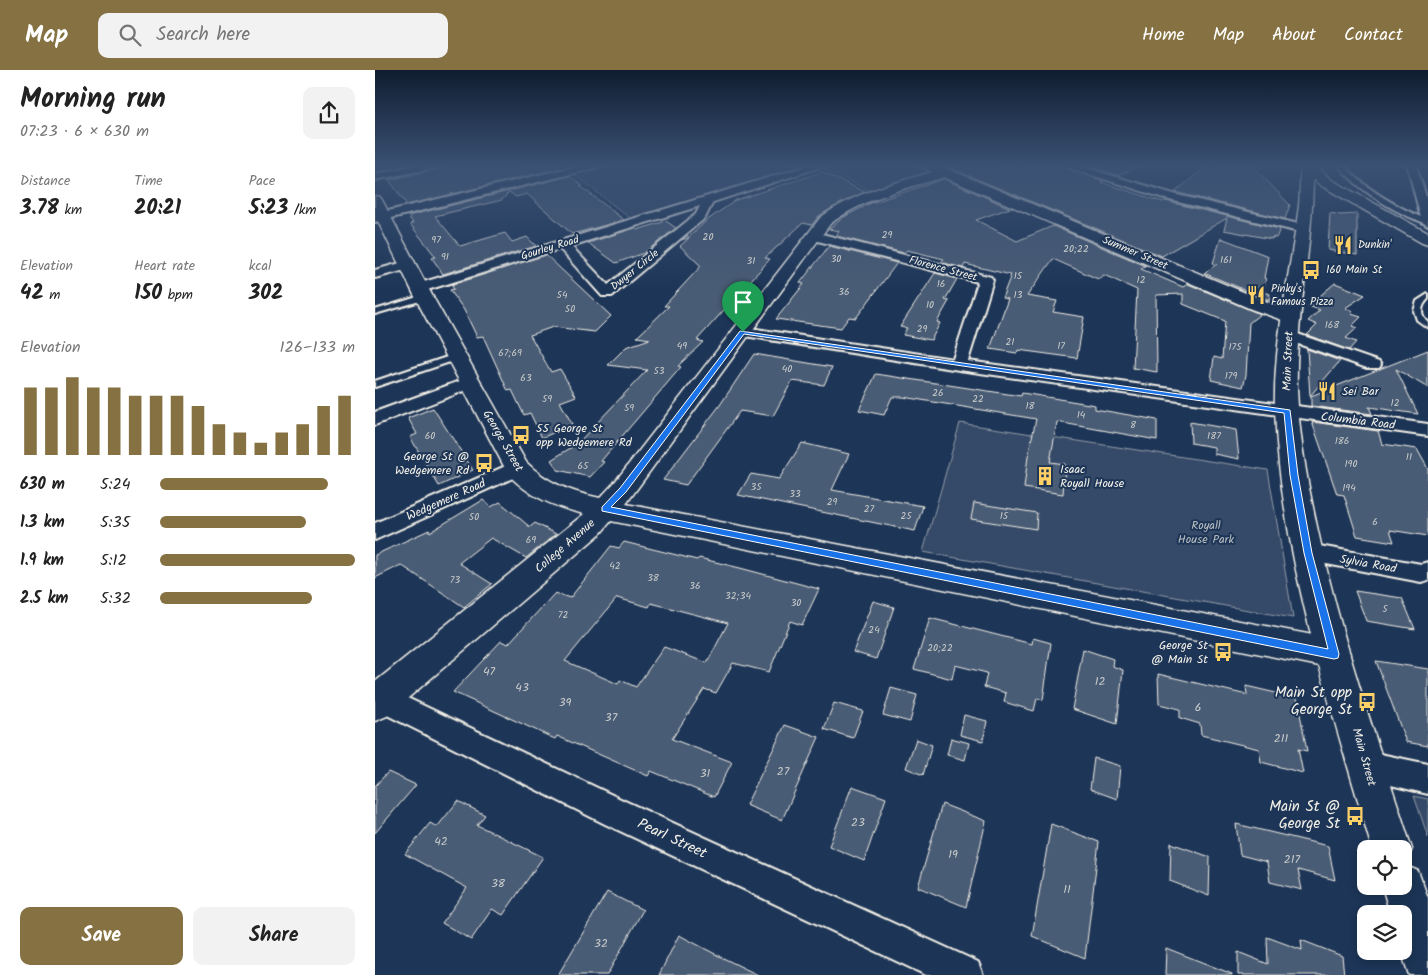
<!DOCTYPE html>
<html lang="en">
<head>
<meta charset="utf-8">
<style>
  :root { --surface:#fff; --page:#f2f2f2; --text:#222; --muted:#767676; --accent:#857141 }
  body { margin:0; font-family:Kalam,sans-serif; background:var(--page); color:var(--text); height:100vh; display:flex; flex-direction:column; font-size:19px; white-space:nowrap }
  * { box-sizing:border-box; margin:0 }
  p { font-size:16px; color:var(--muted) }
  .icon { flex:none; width:28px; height:28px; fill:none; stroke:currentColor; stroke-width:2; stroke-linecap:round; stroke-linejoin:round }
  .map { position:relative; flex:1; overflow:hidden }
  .drawer { display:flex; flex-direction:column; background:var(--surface); width:375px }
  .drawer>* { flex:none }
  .fabs { position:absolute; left:982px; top:770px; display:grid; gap:10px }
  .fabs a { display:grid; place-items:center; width:55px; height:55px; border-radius:10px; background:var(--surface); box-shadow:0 2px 8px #0003; font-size:25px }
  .pin { position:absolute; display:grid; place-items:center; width:42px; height:42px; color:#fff; margin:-51px -21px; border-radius:50% 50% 50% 0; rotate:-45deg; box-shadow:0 0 5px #0007 }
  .pin .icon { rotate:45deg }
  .round { display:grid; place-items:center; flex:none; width:52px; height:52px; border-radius:10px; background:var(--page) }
  .head { display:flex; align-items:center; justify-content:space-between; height:85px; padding:0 20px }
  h1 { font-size:28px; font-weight:600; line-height:38px }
  .metrics { display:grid; grid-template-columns:repeat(3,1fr); gap:8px; height:85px; padding:5px 20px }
  .metrics div { display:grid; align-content:center }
  .metrics b { font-size:21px; font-weight:600 }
  .metrics small { font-size:14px; font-weight:400 }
  .metrics p { font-size:14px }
  .chart { height:140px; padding:10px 20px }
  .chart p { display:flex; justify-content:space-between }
  .chart svg { width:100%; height:90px; margin-top:5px; stroke:var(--accent); stroke-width:6 }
  .primary-button { display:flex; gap:10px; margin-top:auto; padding:10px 20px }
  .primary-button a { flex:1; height:58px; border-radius:10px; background:var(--accent); color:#fff; font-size:20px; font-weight:600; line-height:58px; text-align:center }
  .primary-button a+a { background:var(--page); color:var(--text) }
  ul { padding:0 20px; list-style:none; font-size:16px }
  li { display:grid; grid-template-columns:80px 60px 1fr; align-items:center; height:38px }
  li i { height:12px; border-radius:6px; background:var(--accent) }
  header { display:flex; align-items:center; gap:30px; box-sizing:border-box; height:70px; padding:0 25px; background:var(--accent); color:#fff }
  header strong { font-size:24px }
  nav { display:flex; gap:28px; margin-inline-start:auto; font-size:18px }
  .search { width:350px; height:45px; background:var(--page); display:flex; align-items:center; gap:12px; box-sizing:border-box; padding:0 18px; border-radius:10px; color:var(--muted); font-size:19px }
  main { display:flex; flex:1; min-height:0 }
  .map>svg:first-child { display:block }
</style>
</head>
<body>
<header>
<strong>Map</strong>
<div class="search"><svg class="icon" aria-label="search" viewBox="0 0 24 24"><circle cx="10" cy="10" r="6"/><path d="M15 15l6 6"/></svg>Search here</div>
<nav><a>Home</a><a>Map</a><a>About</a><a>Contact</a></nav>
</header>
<main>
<section class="drawer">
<div class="head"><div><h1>Morning run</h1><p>07:23 · 6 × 630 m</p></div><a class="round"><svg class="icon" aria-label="share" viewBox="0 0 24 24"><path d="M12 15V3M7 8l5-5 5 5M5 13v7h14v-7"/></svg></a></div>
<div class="metrics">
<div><p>Distance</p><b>3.78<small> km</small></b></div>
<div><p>Time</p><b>20:21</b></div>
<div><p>Pace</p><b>5:23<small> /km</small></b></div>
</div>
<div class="metrics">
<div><p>Elevation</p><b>42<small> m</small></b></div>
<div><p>Heart rate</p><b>150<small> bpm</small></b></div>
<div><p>kcal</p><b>302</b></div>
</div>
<div class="chart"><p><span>Elevation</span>126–133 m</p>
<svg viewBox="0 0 160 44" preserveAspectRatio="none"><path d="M5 44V11M15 44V11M25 44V6M35 44V11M45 44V11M55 44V15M65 44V15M75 44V15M85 44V20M95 44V29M105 44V33M115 44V38M125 44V33M135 44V29M145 44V20M155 44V15"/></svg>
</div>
<ul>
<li><b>630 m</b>5:24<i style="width:86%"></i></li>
<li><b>1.3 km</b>5:35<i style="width:75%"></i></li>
<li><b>1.9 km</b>5:12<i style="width:100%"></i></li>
<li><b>2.5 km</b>5:32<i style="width:78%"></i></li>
</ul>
<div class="primary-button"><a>Save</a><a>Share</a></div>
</section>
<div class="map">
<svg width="1053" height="905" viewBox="0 0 1053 905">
  <rect width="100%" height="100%" fill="#1d3557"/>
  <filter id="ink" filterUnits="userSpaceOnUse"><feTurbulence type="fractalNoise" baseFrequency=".02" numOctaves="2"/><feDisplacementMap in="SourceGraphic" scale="10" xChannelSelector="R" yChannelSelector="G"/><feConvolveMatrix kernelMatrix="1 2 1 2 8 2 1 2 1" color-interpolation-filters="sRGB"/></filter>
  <g filter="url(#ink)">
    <g fill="#354a67" stroke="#949ea8">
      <path d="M242 94H436L256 149 199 104Z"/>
      <path d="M464 94H538L554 102 496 121 448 99Z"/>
      <path d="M585 353 893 400 918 548 548 482Z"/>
      <path d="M1039 726 1053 729V767Z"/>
    </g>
    <g fill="#485b74" stroke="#f4f1e8" fill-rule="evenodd">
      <path d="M69 94H179L185 98 32 135 14 110 62 99Z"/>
      <path d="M566 94H680L729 111 725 112 788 132 790 131 905 159 901 168 897 167V169L849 160 852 148 787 186Z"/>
      <path d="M705 94H769V95L743 105Z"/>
      <path d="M834 94H876L915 135 910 149 800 122Z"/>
      <path d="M447 102 490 122 457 138 444 146 437 155 428 153 390 188 395 189 322 270 328 272 303 296 306 297 226 391 229 392 215 407 183 400 176 390 202 374 272 300 233 295 251 277 275 269 262 267 294 236H289L326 196 305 176 314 168 306 170 312 166 314 167 331 151 361 130Z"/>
      <path d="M195 106 208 116H205L249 150 197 164 152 124 141 127 134 122 127 130 60 146 85 176 130 163 137 172 152 167 161 176 68 204 57 188 61 187 35 154 38 153 33 146Z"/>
      <path d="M569 109 635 138 601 150 642 171 678 156 771 196 766 199 808 217 813 214 885 244 874 253 871 305 868 317 836 310 839 287 847 289 850 251 808 234V224L781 225 782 302 758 298 762 220 729 205 723 209 678 189 652 226 682 231 678 242 709 247 702 288 643 280 642 283 615 279 633 229 627 228 636 205 590 194 588 198 566 192 569 189 532 180 529 183 461 166 464 161 454 159 469 147 496 133Z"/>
      <path d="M955 143 966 145 982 144V185L953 180Z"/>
      <path d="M291 151 301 158 269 183 241 193 213 173 260 158 262 160Z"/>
      <path d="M846 168 893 186 889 208 891 209 887 222 895 224 894 230 829 203 842 194 838 193Z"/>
      <path d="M454 176 522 193 481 248 474 247 466 258 401 249 429 214 425 213Z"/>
      <path d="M171 185 236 246 220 262 178 257 155 265 176 302 185 299 201 326 185 332 197 354 167 368 155 343 149 345 137 320 133 321 108 266 102 267 89 240 75 220 79 219 76 215Z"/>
      <path d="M560 203 582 209 570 230 574 231 562 252 565 253 556 270 528 265 532 258 525 257Z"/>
      <path d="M960 213 990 225 970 238 978 241 976 244 986 247 977 256 982 258 971 268 981 272 974 280 932 265 942 255 933 251 945 240 933 236Z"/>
      <path d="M932 279 965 291 935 326Z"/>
      <path d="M1053 280V318L1021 299 1043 344 994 337 997 344 936 336V326Z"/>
      <path d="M379 284 457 297 449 315 417 311 398 346 365 341 311 415 288 410 345 335Z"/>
      <path d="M501 304 646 326 647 323 720 335V339L782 350V370L682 352 675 392 690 394 688 424 649 418 653 386 661 349 528 327H517L509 345 484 340Z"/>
      <path d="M58 338 98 400 64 416 35 367 42 364 33 348Z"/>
      <path d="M815 352 861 360 864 389 839 384V377L816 373Z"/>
      <path d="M937 352 1003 361 1007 374 1042 379 1053 399V466L1015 460 1019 472 982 466 969 425 962 424Z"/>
      <path d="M427 373 474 384 457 420 548 436 540 461 363 425 376 404 404 409Z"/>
      <path d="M108 430 116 437 125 432 155 457 160 453 181 464 151 488 116 468 84 493 117 514 89 537 26 495 0 508V485L54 460 55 462Z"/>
      <path d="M599 433 662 443 661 459 596 449Z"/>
      <path d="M249 472 322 490 324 488 365 498 444 519 427 555 415 551 394 602 358 593 341 623 329 619 297 669 357 692 339 727 276 701 273 706 182 666 180 669 78 622 126 571 133 574 180 523 195 528 236 476 244 478ZM242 528 274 537 276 533 353 553 332 593 289 577 261 617 245 610 243 614 190 591Z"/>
      <path d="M980 521 1027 528 1040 559 991 551Z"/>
      <path d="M498 531 519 537 501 589 478 582Z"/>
      <path d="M555 548 657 574 658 568 676 573 668 630 662 628 659 641 629 632 631 623 609 617 612 603 580 595 577 609 539 599Z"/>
      <path d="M708 579 738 589 737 596 748 600 742 654 697 639Z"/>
      <path d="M1001 591 1053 599V676L1031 672Z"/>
      <path d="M783 604 872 625 871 616 922 628 932 681 923 679 928 703 886 692 884 679 826 665 825 654 805 648V639L784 634Z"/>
      <path d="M516 618 542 625 535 652 508 645Z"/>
      <path d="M459 633 488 641 478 668 449 659Z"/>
      <path d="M589 645 612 651 608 671 585 665Z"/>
      <path d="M410 655 444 667 407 750 371 735Z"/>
      <path d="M576 668 594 673 590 690 572 685Z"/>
      <path d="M541 669 557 675 548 705 531 698Z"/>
      <path d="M719 688 745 696 742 729 715 719Z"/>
      <path d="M13 702 41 715 0 763V716Z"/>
      <path d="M477 716 511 728 489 791 454 776Z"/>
      <path d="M83 731 110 745 102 755 168 787 128 845 117 839 96 870 67 853 92 818 30 784 55 753 62 757Z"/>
      <path d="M567 734 611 751 591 837 543 817Z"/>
      <path d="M676 754 724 772 710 888 657 866Z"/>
      <path d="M861 754 953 776 960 810 923 800 927 820 895 812 892 792 865 785Z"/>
      <path d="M796 773 835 787 834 826 795 811Z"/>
      <path d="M232 822 268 840 232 905H183Z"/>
      <path d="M304 865 342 885 383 905H284Z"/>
      <path d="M892 867 927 880 926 870 967 886 969 905H863V882L893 894Z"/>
      <path d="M791 878 857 904V905H790Z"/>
    </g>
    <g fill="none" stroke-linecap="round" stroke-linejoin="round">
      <g stroke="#f4f1e8" stroke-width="4">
        <g id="service">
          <path d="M962 94H968C991 120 1022 137 1053 150V154C1020 143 984 121 962 94Z"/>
          <path d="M1053 224V229C1045 237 1045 245 1053 252V258L1042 250 1039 241 1042 231Z"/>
          <path d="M49 225H52V229L0 244V240Z"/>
          <path d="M81 284 85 287 84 289 0 317V311Z"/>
        </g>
      </g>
      <g stroke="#f4f1e8" stroke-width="4">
        <g id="minor">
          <path d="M47 94H67L62 97 0 110V104Z"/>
          <path d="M211 94H229L228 96 0 152V144Z"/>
          <path d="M439 94H455L338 132 330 148 237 226H227L185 179 49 221 44 222 37 218 39 215ZM325 136 321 144 233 215 196 176Z"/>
          <path d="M682 94H698L802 125 932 156 934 159 928 163 795 130Z"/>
          <path d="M1032 94 1041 95 1053 133V156L1047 152Z"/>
          <path d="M439 162 616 207 618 210 593 291 1053 354V366L584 300 363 265 360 262 363 259 368 257 578 289 603 212 435 169 433 166 435 163Z"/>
          <path d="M33 191 38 192 40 195 38 198 0 208V200Z"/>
          <path d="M914 261 1004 292 1006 295 1004 298H992L909 269 906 266 909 263Z"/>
          <path d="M96 307 102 308 104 312 102 316 0 355V342Z"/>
          <path d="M142 391 149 393 152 398 149 403 0 470V453Z"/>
          <path d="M933 474 1046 494 1053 492V510L1046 512 925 489 922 483 925 477Z"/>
          <path d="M7 616 252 732 603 892 608 905H551L230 754 0 639V619Z"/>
          <path d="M991 681 1053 694V724L991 709 981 705 977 695 981 685Z"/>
        </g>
      </g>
      <g stroke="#f4f1e8" stroke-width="3">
        <path id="tertiary" d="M549 94H561L890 231 921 242 924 246 921 250 914 252 907 250 876 239 569 107C529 119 489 128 455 154L251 434 959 569 971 573 975 584 971 595 959 599 236 451 226 463 12 646 0 651V612L209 444C180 437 154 427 133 404L40 227 0 145V126L5 127 7 130 58 227 151 392C172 413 196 422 225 428L239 413 445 148C478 123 517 114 557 102L547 96Z"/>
      </g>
      <g stroke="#f4f1e8" stroke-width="3">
        <g id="secondary">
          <path d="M926 94H940L955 109 1053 163V175L1047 173 945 115 938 108C938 178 920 248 922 318 924 372 935 426 947 479 970 581 1005 680 1037 779L1031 793 1029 794V779H997C956 636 906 490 900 341 898 274 914 209 923 143 926 127 924 110 926 94Z"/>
          <path d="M1029 795 1043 801 1053 828V905H1034L1026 881H1029V844H1015L1007 816H1029Z"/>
        </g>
      </g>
      <use href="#service" fill="#1d3557" fill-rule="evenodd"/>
      <use href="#minor" fill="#1d3557" fill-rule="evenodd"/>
      <use href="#tertiary" fill="#1d3557" fill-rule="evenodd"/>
      <use href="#secondary" fill="#1d3557" fill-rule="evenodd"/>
    </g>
  </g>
  <linearGradient id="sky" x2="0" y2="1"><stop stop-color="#101d30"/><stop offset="0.43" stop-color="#3a5174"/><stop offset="1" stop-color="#3a5174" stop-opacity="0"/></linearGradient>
  <rect width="1053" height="221" fill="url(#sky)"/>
  <path fill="#1a73e8" stroke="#fff" fill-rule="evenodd" d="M365 261 915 340 923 405 937 483 964 584 963 588 959 589 227 441V437L245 418ZM369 264 909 343 915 405 929 483 953 579 236 437 251 422Z"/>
  <defs>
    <g id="restaurant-bare" transform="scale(1.5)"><path d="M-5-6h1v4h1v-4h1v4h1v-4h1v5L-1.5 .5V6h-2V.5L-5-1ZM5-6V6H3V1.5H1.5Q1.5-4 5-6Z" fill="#ffd166" stroke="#1d3557" stroke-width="2.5" paint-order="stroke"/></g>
    <g id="bus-bare" transform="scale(1.5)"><path d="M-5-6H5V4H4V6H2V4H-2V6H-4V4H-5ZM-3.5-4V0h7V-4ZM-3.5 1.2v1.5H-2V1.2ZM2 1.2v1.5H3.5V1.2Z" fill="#ffd166" stroke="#1d3557" stroke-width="2.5" paint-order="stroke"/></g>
    <g id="building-bare" transform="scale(1.5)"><path d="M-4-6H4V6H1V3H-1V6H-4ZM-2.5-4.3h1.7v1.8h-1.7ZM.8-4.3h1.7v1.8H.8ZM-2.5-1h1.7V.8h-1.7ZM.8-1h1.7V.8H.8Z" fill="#ffd166" stroke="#1d3557" stroke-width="2.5" paint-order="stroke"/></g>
  </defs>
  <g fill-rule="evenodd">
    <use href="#restaurant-bare" x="968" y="175"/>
    <use href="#bus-bare" x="936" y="200"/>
    <use href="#restaurant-bare" x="881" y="225"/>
    <use href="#restaurant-bare" x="952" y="321"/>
    <use href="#bus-bare" x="146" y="365"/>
    <use href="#bus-bare" x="109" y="393"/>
    <use href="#building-bare" x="670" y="406"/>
    <use href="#bus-bare" x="848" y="582"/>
    <use href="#bus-bare" x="992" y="632"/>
    <use href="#bus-bare" x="980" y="746"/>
  </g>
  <g text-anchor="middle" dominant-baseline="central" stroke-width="4" stroke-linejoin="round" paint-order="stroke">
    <g font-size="10" fill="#c9cccb">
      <text x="512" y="165">29</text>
      <text x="333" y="167">20</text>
      <text x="61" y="170">97</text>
      <text x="701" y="179">20;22</text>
      <text x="70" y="187">91</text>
      <text x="461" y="189">30</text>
      <text x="851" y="190">161</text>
      <text x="376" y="191">31</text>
      <text x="643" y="206">15</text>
      <text x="766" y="210">12</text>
      <text x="566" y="214">16</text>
      <text x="469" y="222">36</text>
      <text x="187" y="225">54</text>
      <text x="643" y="225">13</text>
      <text x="555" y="235">10</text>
      <text x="195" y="239">50</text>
      <text x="957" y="255">168</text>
      <text x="547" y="259">29</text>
      <text x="635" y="272">21</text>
      <text x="307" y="276">49</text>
      <text x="686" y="276">17</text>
      <text x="860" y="277">175</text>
      <text x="135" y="283">67;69</text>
      <text x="412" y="299">40</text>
      <text x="284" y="301">53</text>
      <text x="856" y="306">179</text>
      <text x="151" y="308">63</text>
      <text x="563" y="323">26</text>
      <text x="172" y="329">59</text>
      <text x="603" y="329">22</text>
      <text x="1020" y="333">12</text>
      <text x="655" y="336">18</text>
      <text x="254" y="338">59</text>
      <text x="706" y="345">14</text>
      <text x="758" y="355">8</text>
      <text x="55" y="366">60</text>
      <text x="839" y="366">187</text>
      <text x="967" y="371">186</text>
      <text x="1034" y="387">11</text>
      <text x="976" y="394">190</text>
      <text x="208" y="396">65</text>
      <text x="381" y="417">35</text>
      <text x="974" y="418">194</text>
      <text x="420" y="424">33</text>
      <text x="457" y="432">29</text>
      <text x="494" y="439">27</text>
      <text x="531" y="446">25</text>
      <text x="629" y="446">15</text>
      <text x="99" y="447">50</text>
      <text x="1000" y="452">6</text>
      <text x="156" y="470">69</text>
      <text x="240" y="496">42</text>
      <text x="278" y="508">38</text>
      <text x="80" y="510">73</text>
      <text x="320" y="516">36</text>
      <text x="363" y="526">32;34</text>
      <text x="421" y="533">30</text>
      <text x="1010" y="539">5</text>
      <text x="188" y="545">72</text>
      <text x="499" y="560">24</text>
      <text x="565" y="578">20;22</text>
    </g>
    <g font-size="11" fill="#f4f1e8" stroke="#1d3557" text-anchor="start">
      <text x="983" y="175">Dunkin'</text>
      <text x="951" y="200">160 Main St</text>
      <text x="896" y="219">Pinky's<tspan x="896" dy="13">Famous Pizza</tspan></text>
    </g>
    <g font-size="11" fill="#f4f1e8" stroke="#1d3557">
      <text transform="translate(175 178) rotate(-17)">Gourley Road</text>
      <text transform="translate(760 183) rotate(23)">Summer Street</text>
      <text transform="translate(568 199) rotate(15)">Florence Street</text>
      <text transform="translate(260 200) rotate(-39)">Dwyer Circle</text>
    </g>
    <g font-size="12" fill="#f4f1e8" stroke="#1d3557">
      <text transform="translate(913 291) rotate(-88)">Main Street</text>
      <text transform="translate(983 351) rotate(7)">Columbia Road</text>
      <text transform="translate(128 371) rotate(60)">George Street</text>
      <text transform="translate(71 430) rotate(-24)">Wedgemere Road</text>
      <text transform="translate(190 476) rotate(-41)">College Avenue</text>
      <text transform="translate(993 494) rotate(10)">Sylvia Road</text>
      <text transform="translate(989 687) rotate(74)">Main Street</text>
    </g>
    <g font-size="12" fill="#f4f1e8" stroke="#1d3557" text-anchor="start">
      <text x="967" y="321">Sei Bar</text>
      <text x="161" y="358">55 George St<tspan x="161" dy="14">opp Wedgemere Rd</tspan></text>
      <text x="94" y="386" text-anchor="end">George St @<tspan x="94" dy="14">Wedgemere Rd</tspan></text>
      <text x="685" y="399">Isaac<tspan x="685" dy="14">Royall House</tspan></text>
      <text x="833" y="575" text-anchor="end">George St<tspan x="833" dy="14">@ Main St</tspan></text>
    </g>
    <g font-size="12" fill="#bbbfc1" stroke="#1d3557">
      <text x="831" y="455">Royall<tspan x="831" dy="14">House Park</tspan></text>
    </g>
    <g font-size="12" fill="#c9cccb">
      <text x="114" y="601">47</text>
      <text x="725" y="611">12</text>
      <text x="147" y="617">43</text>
      <text x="190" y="632">39</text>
      <text x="823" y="637">6</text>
      <text x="236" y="647">37</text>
      <text x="906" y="668">211</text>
      <text x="408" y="701">27</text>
      <text x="330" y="703">31</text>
      <text x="483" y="752">23</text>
      <text x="66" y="771">42</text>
      <text x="578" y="784">19</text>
      <text x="917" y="789">217</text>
      <text x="123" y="813">38</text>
      <text x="692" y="819">11</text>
      <text x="226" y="873">32</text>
    </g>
    <g font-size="15" fill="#f4f1e8" stroke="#1d3557" text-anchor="end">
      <text x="977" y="623">Main St opp<tspan x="977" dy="17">George St</tspan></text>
      <text x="965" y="737">Main St @<tspan x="965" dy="17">George St</tspan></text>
    </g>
    <g font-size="15" fill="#f4f1e8" stroke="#1d3557">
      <text transform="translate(297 769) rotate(25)">Pearl Street</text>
    </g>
  </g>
</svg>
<div class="fabs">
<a><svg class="icon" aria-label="locate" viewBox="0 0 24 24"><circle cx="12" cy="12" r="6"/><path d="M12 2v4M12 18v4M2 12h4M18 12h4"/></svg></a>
<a><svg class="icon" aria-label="layers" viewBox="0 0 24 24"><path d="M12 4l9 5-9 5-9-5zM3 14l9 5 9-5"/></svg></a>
</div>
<div class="pin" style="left:368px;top:262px;background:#1e9e55"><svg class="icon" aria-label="arrive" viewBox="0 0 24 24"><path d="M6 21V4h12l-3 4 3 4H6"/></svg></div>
</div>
</main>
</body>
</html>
